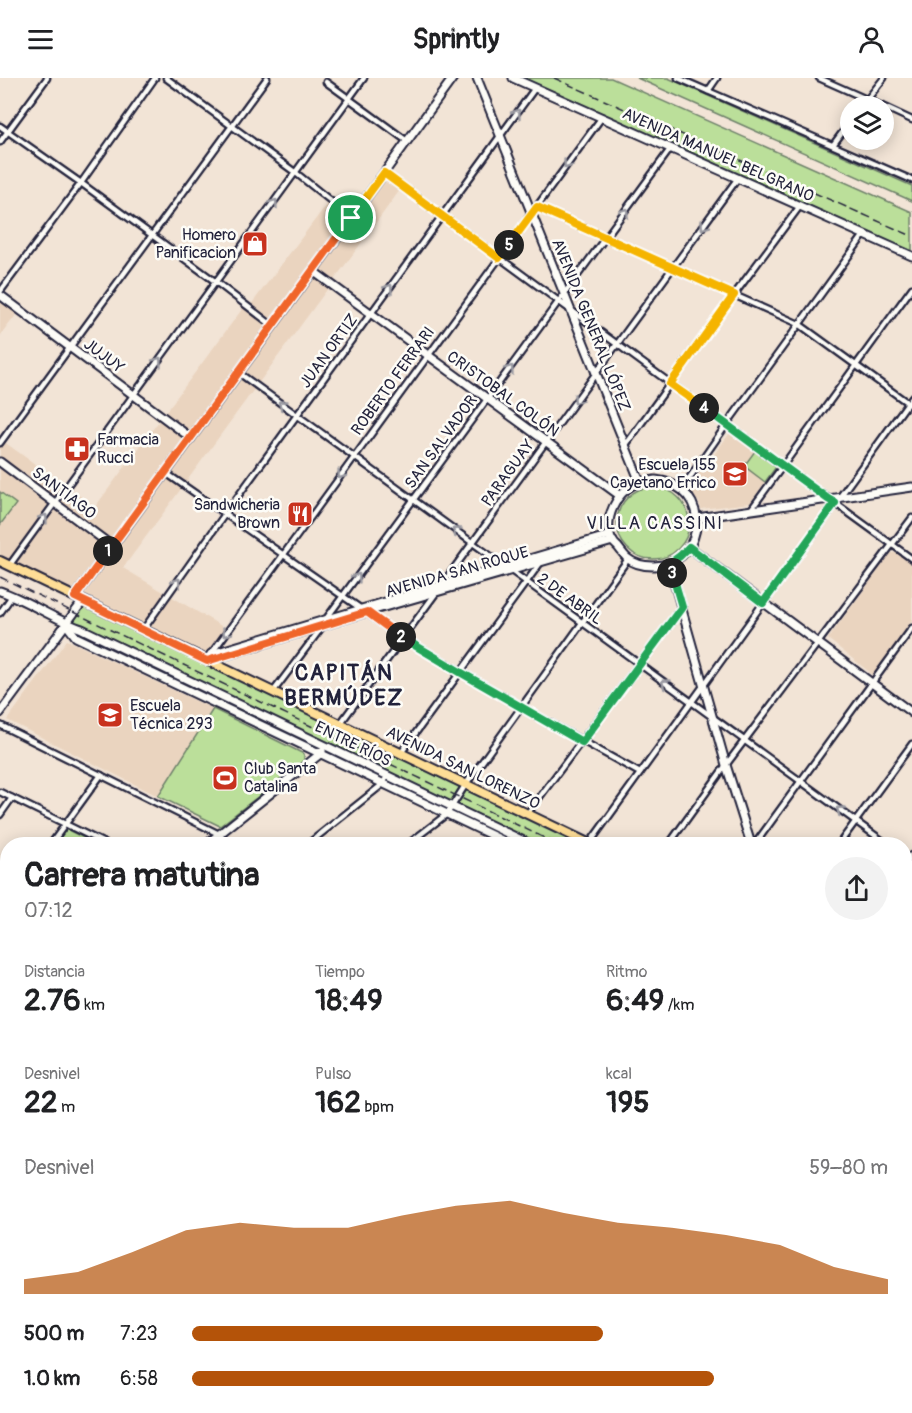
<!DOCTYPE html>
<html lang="es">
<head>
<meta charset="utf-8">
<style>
  :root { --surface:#fff; --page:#f2f2f2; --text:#202124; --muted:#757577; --accent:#b45309 }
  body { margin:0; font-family:Pangolin,sans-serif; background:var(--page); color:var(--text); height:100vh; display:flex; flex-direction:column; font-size:22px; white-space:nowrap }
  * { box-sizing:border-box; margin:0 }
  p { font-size:20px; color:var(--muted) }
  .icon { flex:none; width:33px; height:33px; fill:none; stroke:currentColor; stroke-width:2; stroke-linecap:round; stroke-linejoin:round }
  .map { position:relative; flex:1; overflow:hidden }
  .side { position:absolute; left:0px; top:759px; width:912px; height:576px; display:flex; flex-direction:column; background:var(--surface); border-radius:24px 24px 0 0; box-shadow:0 3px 15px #0003 }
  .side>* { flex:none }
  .buttons { position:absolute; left:840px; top:18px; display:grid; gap:12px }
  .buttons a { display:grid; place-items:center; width:54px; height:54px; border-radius:50%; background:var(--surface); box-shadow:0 3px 15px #0003; font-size:30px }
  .pin { position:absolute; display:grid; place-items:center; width:51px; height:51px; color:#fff; margin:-26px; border:3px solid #fff; border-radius:50%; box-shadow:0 2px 6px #0007 }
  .km { position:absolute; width:30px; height:30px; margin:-15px; border-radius:50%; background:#222; color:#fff; font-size:16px; line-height:30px; text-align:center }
  .round { display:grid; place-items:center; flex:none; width:63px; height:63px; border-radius:32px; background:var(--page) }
  .headline { display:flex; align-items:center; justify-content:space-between; height:102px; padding:0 24px }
  h1 { font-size:33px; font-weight:800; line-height:45px }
  .stats { display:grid; grid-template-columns:repeat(3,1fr); gap:9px; height:102px; padding:6px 24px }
  .stats div { display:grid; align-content:center }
  .stats b { font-size:30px; font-weight:800 }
  .stats small { font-size:16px; font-weight:400 }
  .stats p { font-size:16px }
  .chart { height:168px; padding:12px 24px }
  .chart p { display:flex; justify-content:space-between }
  .chart svg { width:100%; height:108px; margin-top:6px; fill:var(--accent); opacity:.7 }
  ul { padding:0 24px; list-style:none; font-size:20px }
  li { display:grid; grid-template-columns:96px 72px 1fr; align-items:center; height:45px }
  li i { height:15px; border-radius:8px; background:var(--accent) }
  header { display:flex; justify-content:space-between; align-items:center; height:78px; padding:0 24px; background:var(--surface); font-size:27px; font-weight:800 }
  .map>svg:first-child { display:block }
</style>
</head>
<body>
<header><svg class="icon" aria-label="menu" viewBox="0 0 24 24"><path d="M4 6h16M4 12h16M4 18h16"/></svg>Sprintly<svg class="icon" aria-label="person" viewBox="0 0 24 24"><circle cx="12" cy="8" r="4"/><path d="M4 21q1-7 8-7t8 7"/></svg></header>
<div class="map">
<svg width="912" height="1335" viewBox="0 0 912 1335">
  <rect width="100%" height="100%" fill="#f2e4d6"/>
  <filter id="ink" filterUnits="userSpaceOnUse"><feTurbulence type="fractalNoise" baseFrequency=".0167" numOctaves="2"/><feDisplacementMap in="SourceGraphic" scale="12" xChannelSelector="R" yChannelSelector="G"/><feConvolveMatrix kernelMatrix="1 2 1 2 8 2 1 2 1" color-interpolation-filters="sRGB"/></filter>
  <g filter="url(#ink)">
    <g fill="#ead4bf">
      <path d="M384 95 400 112 123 490 228 552 207 583 0 484V361L95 429 243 230 247 232 330 122 352 140Z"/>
      <path d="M0 217 20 232 0 258Z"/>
      <path d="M730 355 776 389 750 425 701 431 699 424 688 411Z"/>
      <path d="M891 475H896L912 486V543L873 597 828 561Z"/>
      <path d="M67 562 213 631 158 718 7 642Z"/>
      <path d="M777 1328H803L809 1335H768Z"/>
    </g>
    <g fill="#bbdf9a" stroke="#6e806a" stroke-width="1.5">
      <path d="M513 0H611L912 134V178Z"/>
      <path d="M637 0H668L912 108V123Z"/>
      <path d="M755 373 776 389 765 404 744 388Z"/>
      <circle cx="653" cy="445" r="36"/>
      <path d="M0 414 16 426 0 447Z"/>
      <path d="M83 523 590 766H530L66 546Z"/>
      <path d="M213 631 304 676V683L220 748 158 718Z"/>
      <path d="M66 751 96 766H55Z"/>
      <path d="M904 955 912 959V1055L905 1061Z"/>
      <path d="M1 1218 7 1226 8 1328H89L95 1335H0V1219Z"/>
      <path d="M184 1328H570L560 1335H175Z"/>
    </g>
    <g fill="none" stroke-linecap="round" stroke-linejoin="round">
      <g stroke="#22223b" stroke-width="9">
        <g id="street">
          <path d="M166 0 296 95 352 140"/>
          <path d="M678 0 912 102"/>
          <path d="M819 0 882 28"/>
          <path d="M326 4 407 63"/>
          <path d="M708 13 717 0"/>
          <path d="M862 28 884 0"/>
          <path d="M884 29 912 42"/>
          <path d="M0 48 81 105 216 204 273 248"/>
          <path d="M0 64 47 0"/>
          <path d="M833 67 850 44"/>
          <path d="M384 95 828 421 835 425 912 481"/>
          <path d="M537 129 799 246 912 328"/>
          <path d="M0 214 81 105 155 0"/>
          <path d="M239 295 887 766"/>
          <path d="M0 365 267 0"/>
          <path d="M625 368 734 217 800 128"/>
          <path d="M166 395 403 560 521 629 640 695"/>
          <path d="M681 412 727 346 864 157"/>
          <path d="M750 433 912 210"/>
          <path d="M9 488 364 0"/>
          <path d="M441 508 738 100"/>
          <path d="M0 535 12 518"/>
          <path d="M326 541 671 70"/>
          <path d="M143 552 225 436 535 10"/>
          <path d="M211 576 602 39"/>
          <path d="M273 614 322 549"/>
          <path d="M340 646 436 515"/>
          <path d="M0 647 219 756 228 766"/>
          <path d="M401 675 541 484"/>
          <path d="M0 714 106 766"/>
          <path d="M527 736 682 529"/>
          <path d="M0 737 12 720"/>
          <path d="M51 766 101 697"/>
          <path d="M308 766 383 706 387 698"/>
          <path d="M408 766 447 736 466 706 628 481"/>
          <path d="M589 766 912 319"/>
          <path d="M669 766 726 687 912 440"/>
          <path d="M755 766 912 550"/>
          <path d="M839 766 912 666"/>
          <path d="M0 806 8 809"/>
          <path d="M0 836 8 826"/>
          <path d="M904 863 912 857"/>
          <path d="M0 870 8 874"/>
          <path d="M904 946 912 949"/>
          <path d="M0 977 8 986"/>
          <path d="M0 1014 8 1008"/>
          <path d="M0 1096 8 1090"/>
          <path d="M101 1328 107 1335"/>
          <path d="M170 1335 179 1328"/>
        </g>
      </g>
      <g stroke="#22223b" stroke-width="11">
        <g id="secondary">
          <path d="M477 0 640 404"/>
          <path d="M513 0 912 178"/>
          <path d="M313 193 619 417"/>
          <path d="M0 217 191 360"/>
          <path d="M0 384 112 468"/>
          <path d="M655 402C660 403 665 403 669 405 714 421 700 489 653 488 645 488 634 486 627 480 624 477 621 473 618 469 615 466 611 463 610 458 605 439 616 416 633 407 640 404 648 403 655 402Z"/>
          <path d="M697 440 912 409"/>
          <path d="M689 469 912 635"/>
          <path d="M669 486 726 687 751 766"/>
          <path d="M0 513C29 523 53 541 82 551L530 766"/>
          <path d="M75 519 313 193 453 0"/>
          <path d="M66 546 76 559 510 766"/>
          <path d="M207 583 211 576 610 457"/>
          <path d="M207 583 367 534 613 463"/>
          <path d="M0 635 83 523"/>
          <path d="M207 766 320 676 322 673"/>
          <path d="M904 784 912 778"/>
          <path d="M0 934 8 928"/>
          <path d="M0 1175 8 1169"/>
        </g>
      </g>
      <g stroke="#22223b" stroke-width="12">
        <g id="primary">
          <path d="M0 483 590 766"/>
          <path d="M904 917 912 920"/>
        </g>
      </g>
      <use href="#street" stroke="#fdfcf7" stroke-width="4.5"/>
      <use href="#secondary" stroke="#fdfcf7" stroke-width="7"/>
      <use href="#primary" stroke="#fedd96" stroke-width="8"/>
      <g stroke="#22223b" stroke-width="1.5" stroke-dasharray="9 4.5" stroke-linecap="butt">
        <path d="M554 0 912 158"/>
        <path d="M0 499 557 766"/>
        <path d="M904 934 912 937"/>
      </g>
    </g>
    <defs><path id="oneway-chevron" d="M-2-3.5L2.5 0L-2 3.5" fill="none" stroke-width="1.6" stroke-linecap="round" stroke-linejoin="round" transform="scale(1.5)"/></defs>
    <g stroke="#9a9aa2">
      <use href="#oneway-chevron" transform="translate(517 35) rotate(-54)"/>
      <use href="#oneway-chevron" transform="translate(567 87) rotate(126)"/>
      <use href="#oneway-chevron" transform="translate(274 125) rotate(-54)"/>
      <use href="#oneway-chevron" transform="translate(625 134) rotate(-54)"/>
      <use href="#oneway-chevron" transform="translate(704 148) rotate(126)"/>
      <use href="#oneway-chevron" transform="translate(389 210) rotate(-54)"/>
      <use href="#oneway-chevron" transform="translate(158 283) rotate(-54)"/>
      <use href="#oneway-chevron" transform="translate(510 291) rotate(-54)"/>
      <use href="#oneway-chevron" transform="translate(577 322) rotate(126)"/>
      <use href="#oneway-chevron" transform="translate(282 326) rotate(-144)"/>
      <use href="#oneway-chevron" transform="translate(341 397) rotate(126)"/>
      <use href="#oneway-chevron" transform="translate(44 440) rotate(-54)"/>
      <use href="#oneway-chevron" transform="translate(456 453) rotate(-144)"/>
      <use href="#oneway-chevron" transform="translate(357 499) rotate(-54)"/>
      <use href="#oneway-chevron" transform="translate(177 504) rotate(-55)"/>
      <use href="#oneway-chevron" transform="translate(226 555) rotate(126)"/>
      <use href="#oneway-chevron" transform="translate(665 605) rotate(-144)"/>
      <use href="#oneway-chevron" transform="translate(840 732) rotate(-144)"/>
    </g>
  </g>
  <g fill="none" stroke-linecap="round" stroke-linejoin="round" filter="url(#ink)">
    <g stroke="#fff" stroke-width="12">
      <path id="split-1" d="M108 473 351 140"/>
    </g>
    <g stroke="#fff" stroke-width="12">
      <path id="split-2" d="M108 473 75 519 207 583 367 534 401 559"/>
    </g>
    <g stroke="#fff" stroke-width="12">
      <path id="split-3" d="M401 559 460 594 582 664 682 529 672 495"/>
    </g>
    <g stroke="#fff" stroke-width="12">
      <path id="split-4" d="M672 495 669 486 680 478 689 469 763 525 835 425 828 421 704 330"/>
    </g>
    <g stroke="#fff" stroke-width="12">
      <path id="split-5" d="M509 167 537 129 734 217 670 306 704 330"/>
    </g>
    <g stroke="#fff" stroke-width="12">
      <path id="split-6" d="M351 140 384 95 499 180 509 167"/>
    </g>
    <use href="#split-1" stroke="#f0652b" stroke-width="8"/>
    <use href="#split-2" stroke="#f0652b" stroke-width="8"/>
    <use href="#split-3" stroke="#22a559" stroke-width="8"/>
    <use href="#split-4" stroke="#22a559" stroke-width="8"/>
    <use href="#split-5" stroke="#f5b400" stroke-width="8"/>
    <use href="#split-6" stroke="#f5b400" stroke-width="8"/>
  </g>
  <defs>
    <g id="shop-square" transform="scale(1.35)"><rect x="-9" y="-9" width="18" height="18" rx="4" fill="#c8321e" stroke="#fdfcf7"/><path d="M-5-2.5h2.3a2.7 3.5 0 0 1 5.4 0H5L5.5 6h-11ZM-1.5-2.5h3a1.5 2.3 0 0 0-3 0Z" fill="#fff"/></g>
    <g id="pharmacy-square" transform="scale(1.35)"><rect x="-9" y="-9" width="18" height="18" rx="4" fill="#c8321e" stroke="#fdfcf7"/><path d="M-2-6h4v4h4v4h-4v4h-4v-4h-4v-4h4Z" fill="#fff"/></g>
    <g id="school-square" transform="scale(1.35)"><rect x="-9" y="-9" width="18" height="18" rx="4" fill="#c8321e" stroke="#fdfcf7"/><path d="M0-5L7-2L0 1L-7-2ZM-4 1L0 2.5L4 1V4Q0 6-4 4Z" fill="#fff"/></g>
    <g id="restaurant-square" transform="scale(1.35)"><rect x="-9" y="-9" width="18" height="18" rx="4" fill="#c8321e" stroke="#fdfcf7"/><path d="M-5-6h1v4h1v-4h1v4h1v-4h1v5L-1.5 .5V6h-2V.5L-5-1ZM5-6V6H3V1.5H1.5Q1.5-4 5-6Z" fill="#fff"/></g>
    <g id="stadium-square" transform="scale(1.35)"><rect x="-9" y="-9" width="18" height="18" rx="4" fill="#c8321e" stroke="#fdfcf7"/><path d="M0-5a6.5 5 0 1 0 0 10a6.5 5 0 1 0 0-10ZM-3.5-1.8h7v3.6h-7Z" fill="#fff"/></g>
  </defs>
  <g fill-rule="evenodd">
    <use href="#shop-square" x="255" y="166"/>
    <use href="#pharmacy-square" x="77" y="371"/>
    <use href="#school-square" x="735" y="396"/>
    <use href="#restaurant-square" x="300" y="436"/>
    <use href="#school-square" x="110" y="637"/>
    <use href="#stadium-square" x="225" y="700"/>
  </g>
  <g text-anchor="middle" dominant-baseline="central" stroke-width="5" stroke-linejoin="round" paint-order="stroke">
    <g font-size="16" fill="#22223b" stroke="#fdfcf7">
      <text transform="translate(718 77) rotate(24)">AVENIDA MANUEL BELGRANO</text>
      <text transform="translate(591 247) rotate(68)">AVENIDA GENERAL LÓPEZ</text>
      <text transform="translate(329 273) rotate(-54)">JUAN ORTIZ</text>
      <text transform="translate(104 278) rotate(37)">JUJUY</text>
      <text transform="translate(393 303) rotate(-54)">ROBERTO FERRARI</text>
      <text transform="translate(503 316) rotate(36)">CRISTOBAL COLÓN</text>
      <text transform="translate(441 364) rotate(-54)">SAN SALVADOR</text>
      <text transform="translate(508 395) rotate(-54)">PARAGUAY</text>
      <text transform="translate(64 415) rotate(37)">SANTIAGO</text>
      <text transform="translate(457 494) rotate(-16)">AVENIDA SAN ROQUE</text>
      <text transform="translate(570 521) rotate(36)">2 DE ABRIL</text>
      <text transform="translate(353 666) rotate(26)">ENTRE RÍOS</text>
      <text transform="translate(463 690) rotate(26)">AVENIDA SAN LORENZO</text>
    </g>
    <g font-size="16" fill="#22223b" stroke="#fdfcf7" text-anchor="end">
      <text x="236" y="157">Homero<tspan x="236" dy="18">Panificacion</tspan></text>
      <text x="97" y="362" text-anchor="start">Farmacia<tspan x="97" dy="18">Rucci</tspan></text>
      <text x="716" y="387">Escuela 155<tspan x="716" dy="18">Cayetano Errico</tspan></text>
      <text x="280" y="427">Sandwicheria<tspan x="280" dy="18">Brown</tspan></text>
      <text x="130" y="628" text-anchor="start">Escuela<tspan x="130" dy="18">Técnica 293</tspan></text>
      <text x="244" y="691" text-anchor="start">Club Santa<tspan x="244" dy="18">Catalina</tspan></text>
    </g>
    <g font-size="18" letter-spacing="1.5" fill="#22223b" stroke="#fdfcf7">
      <text x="655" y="445">VILLA CASSINI</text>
    </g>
    <g font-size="22" font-weight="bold" letter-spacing="1.5" fill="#22223b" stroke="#fdfcf7">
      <text x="344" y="595">CAPITÁN<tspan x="344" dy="25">BERMÚDEZ</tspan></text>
    </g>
  </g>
</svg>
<div class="buttons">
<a><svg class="icon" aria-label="layers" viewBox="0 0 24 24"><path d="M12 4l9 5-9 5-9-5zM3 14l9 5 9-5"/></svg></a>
</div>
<div class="pin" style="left:351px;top:140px;background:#1e9e55"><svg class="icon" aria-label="arrive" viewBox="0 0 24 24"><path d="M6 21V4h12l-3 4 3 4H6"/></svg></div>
<b class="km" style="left:108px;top:473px">1</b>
<b class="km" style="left:401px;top:559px">2</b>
<b class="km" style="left:672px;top:495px">3</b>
<b class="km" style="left:704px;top:330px">4</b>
<b class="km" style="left:509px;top:167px">5</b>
<section class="side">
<div class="headline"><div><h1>Carrera matutina</h1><p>07:12</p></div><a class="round"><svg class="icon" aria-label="share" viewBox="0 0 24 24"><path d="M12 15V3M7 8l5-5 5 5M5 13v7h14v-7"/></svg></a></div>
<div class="stats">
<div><p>Distancia</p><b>2.76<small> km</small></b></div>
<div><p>Tiempo</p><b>18:49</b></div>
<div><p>Ritmo</p><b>6:49<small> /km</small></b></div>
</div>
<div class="stats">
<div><p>Desnivel</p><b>22<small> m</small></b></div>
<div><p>Pulso</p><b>162<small> bpm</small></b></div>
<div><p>kcal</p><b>195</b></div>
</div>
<div class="chart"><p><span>Desnivel</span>59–80 m</p>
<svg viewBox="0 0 160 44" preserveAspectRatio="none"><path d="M0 44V38L10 35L20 27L30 18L40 15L50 17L60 17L70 12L80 8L90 6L100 11L110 15L120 17L130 20L140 24L150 33L160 38V44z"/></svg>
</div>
<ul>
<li><b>500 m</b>7:23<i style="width:59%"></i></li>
<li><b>1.0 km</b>6:58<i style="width:75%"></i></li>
</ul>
</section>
</div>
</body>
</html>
